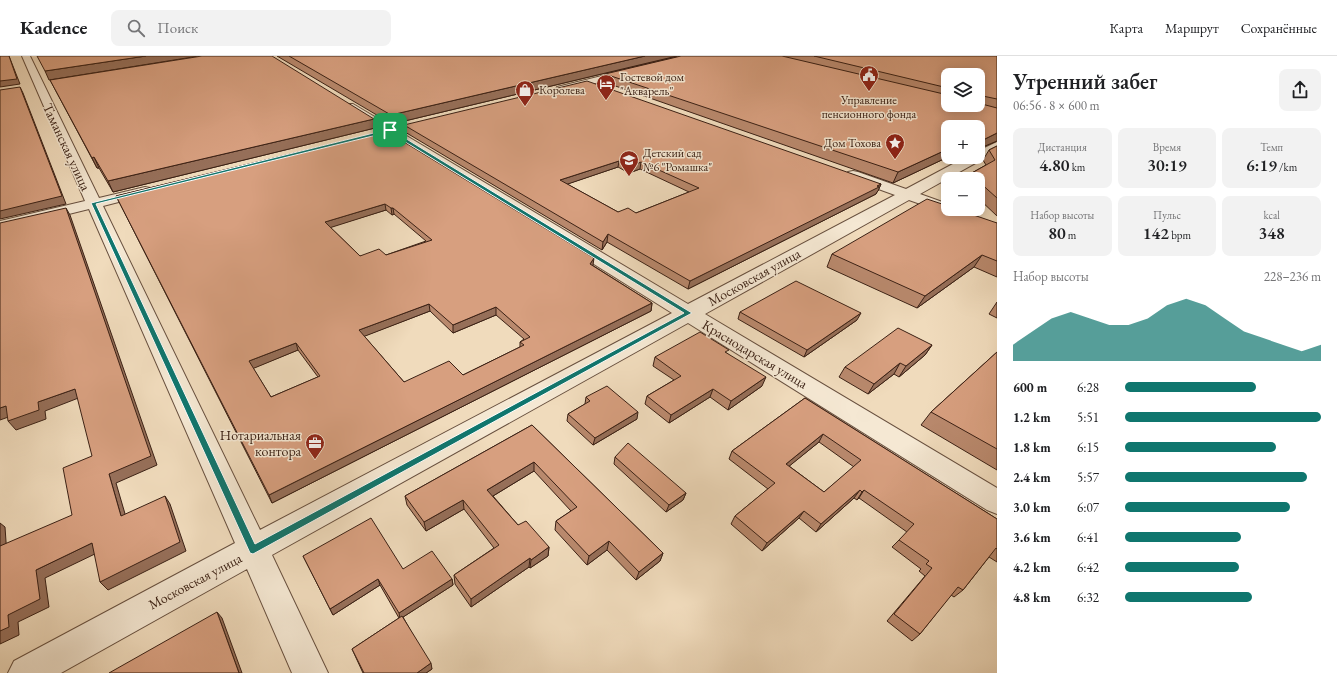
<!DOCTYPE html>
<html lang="ru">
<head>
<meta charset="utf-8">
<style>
  :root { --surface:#fff; --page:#f2f2f2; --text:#202124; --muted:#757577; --line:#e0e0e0; --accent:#0f766e }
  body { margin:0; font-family:"EB Garamond",serif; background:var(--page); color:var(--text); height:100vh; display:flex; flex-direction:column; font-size:15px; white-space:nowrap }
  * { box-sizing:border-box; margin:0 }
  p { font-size:13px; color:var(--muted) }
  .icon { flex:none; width:22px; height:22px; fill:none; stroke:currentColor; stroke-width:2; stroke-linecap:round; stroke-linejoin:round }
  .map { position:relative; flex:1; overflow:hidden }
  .sheet { display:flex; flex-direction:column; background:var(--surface); width:340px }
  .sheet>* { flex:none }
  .buttons { position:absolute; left:941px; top:12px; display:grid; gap:8px }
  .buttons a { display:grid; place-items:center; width:44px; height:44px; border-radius:8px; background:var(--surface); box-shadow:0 2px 10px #0003; font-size:20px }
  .pin { position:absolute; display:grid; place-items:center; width:34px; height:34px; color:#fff; margin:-17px; border-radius:8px; box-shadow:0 2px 6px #0006 }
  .round { display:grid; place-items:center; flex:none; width:42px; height:42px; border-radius:8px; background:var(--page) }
  .summary { display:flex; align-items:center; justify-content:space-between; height:68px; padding:0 16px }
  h1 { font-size:22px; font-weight:600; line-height:30px }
  .stats { display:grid; grid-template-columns:repeat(3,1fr); gap:6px; height:68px; padding:4px 16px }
  .stats div { display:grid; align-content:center; border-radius:8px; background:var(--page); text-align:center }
  .stats b { font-size:17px; font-weight:600 }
  .stats small { font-size:11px; font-weight:400 }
  .stats p { font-size:11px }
  .chart { height:112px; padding:8px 16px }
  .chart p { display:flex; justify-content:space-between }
  .chart svg { width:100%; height:72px; margin-top:4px; fill:var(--accent); opacity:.7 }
  ul { padding:0 16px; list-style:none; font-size:13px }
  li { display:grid; grid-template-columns:64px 48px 1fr; align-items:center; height:30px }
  li i { height:10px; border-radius:5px; background:var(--accent) }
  header { display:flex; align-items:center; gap:24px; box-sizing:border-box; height:56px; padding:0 20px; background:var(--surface); border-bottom:1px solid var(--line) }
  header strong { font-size:19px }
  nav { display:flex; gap:22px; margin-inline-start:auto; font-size:14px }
  .search { width:280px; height:36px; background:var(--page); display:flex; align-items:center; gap:10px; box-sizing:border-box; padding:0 14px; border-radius:8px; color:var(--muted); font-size:15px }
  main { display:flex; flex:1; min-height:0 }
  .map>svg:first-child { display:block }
</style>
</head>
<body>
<header>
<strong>Kadence</strong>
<div class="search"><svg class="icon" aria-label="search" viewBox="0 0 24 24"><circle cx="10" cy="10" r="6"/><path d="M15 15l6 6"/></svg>Поиск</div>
<nav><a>Карта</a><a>Маршрут</a><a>Сохранённые</a></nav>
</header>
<main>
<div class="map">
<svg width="997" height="617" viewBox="0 0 997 617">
  <rect width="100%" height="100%" fill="#f0dbbc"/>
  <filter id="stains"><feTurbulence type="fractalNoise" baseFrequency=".005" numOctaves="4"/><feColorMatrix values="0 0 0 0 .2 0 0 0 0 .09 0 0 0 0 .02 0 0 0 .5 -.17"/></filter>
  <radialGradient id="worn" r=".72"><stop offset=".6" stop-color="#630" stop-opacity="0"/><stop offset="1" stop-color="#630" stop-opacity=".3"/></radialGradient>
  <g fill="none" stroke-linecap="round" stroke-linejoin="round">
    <g stroke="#68503f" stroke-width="2">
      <g id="minor">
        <path d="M22 0H30L99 142 145 131 150 132 152 135 150 138 103 150 260 474 672 257 345 52 344 50 345 48H353L688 248 895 139 848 122 846 119 848 116 853 115 858 116 906 133 966 101H978V95L997 86V95L920 138 948 148V153H956L953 156 948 158 943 156 909 144 705 258 997 432V458L987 454 688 267 272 499 328 617H292L247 513 61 617H8L14 605 235 487 89 153 0 175V165L85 145Z"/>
        <path d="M683 0H698L697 2 561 36 556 33 557 31Z"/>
      </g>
    </g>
    <use href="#minor" fill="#f5e8d3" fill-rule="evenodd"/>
  </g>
  <g fill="#b9896d" stroke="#3b2115" fill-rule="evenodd">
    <path d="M277 0H677L392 68Z"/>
    <path d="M681 0H997V85L978 93V71H948V101L893 127 604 26 605 18ZM948 19H978V49H948Z"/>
    <path d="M50 24 375 72 113 136 99 112H97Z"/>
    <path d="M404 69 881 128 878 135 877 136 876 138 688 233 607 186 602 194 405 76ZM618 111 629 117 640 113 689 136 636 157 618 156 567 128Z"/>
    <path d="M386 75 592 209 652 247 651 255 272 447 116 140ZM386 154 392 159 394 158 426 185 386 199 360 200 330 171ZM430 255 453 277 496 259 524 283 520 286V291L463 319 404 326 364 280ZM298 294 318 321 271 341 253 312Z"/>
    <path d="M997 90V160L978 142V123H967L970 118 986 109 983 104 989 94Z"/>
    <path d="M997 167V221L974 211 917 252 827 211 832 198Z"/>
    <path d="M997 246V262L989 258Z"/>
    <path d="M740 256 857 264 804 301 738 263Z"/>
    <path d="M932 289 925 299 899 321 894 318 868 338 839 321 845 311Z"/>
    <path d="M997 296V414L921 369 931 356Z"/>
    <path d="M727 297 762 330 728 354 710 341 669 367 645 348 647 340 674 324 653 310 655 301Z"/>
    <path d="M586 341 637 363 593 389 567 365 568 358 585 348Z"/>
    <path d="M805 342 997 463V506L989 501 963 534 954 541 951 539 920 578 912 585 887 565 925 520 919 515 921 513 892 491 907 476 859 442 857 444 854 442 816 476 799 462 762 495 731 468 735 460 768 433 729 403 732 395ZM819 386 854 411 824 436 789 410Z"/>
    <path d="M532 369 663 497 660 505 636 524 607 494 587 509 555 474 556 465 571 455 534 415 493 440 518 469 549 491 548 500 530 512 529 511 471 551 455 528 454 519 494 492 464 453 426 475 407 449 405 440Z"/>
    <path d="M615 401 686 437 683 444 666 456 614 408Z"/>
    <path d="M303 500 403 513 452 523 453 529 403 561 432 613 426 617H363L352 593 399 562 380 529 333 559Z"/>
  </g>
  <g fill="#966f59" stroke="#3b2115">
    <path d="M9 0 20 28 0 31V25Z"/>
    <path d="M146 0H199L49 24 45 15Z"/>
    <path d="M645 0H677L392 68 391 59Z"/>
    <path d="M20 31 23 37 66 148 0 163V155Z"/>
    <path d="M374 63 375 72 113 136 108 125Z"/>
    <path d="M997 77V85L978 93 983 84Z"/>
    <path d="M948 93V101L893 127 898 116Z"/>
    <path d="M94 101 99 112H97L92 102Z"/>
    <path d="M619 105 618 111 559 131 560 124Z"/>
    <path d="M641 106 640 113 629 117 631 110Z"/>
    <path d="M881 128 878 135 877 136 876 138 688 233 690 225Z"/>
    <path d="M385 148 386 154 326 173 325 166Z"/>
    <path d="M66 152 70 159 157 409 116 427 128 468 121 460 109 418Z"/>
    <path d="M391 152H393L394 158 392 159Z"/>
    <path d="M608 178 607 186 602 194 603 186Z"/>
    <path d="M982 199 974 211 917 252 925 240Z"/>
    <path d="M594 202 593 209 589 215 590 208Z"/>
    <path d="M652 247 651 255 272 447 269 439Z"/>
    <path d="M429 248 430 255 360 282 359 274Z"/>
    <path d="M496 251V259L453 277V269Z"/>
    <path d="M861 257 857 264 804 301 807 294Z"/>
    <path d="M296 287 298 294 252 313 249 305Z"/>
    <path d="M932 289 925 299 899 321 906 310Z"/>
    <path d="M900 307 894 318 868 338 874 328Z"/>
    <path d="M766 321 762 330 728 354 731 345Z"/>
    <path d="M75 333 81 341 45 355 46 363 16 374 8 365 38 346Z"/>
    <path d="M713 333 710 341 669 367 671 359Z"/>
    <path d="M6 350 14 359 0 364V352Z"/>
    <path d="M638 356 637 363 593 389 595 382Z"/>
    <path d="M823 378 819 386 782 416 786 408Z"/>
    <path d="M534 406V415L488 443 487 434Z"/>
    <path d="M860 434 854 442 816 476 821 468Z"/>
    <path d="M864 434 859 442 857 444 862 436Z"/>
    <path d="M686 437 683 444 666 456 669 449Z"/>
    <path d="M165 440 170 448 186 495 108 534 100 526Z"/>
    <path d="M463 444 464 453 426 475 424 466Z"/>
    <path d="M804 455 799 462 762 495 767 487Z"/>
    <path d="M0 467 5 471 7 500 0 494Z"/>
    <path d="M609 485 607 494 587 509 589 500Z"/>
    <path d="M92 487 99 496 45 522 49 551 18 566 19 579 0 588V575L8 559 36 514Z"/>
    <path d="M549 491 548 500 530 512 531 504Z"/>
    <path d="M663 497 660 505 636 524 639 516Z"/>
    <path d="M530 502 529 511 471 551V543Z"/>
    <path d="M378 523 380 529 333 559 330 553Z"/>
    <path d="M452 523 453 529 400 563 399 557Z"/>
    <path d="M217 556 222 562 242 617H239Z"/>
    <path d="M431 607 432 613 426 617H417Z"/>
  </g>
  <g fill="#d79f7f" stroke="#3b2115" fill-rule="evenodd">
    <path d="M0 0H9L17 23 0 25Z"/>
    <path d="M37 0H146L45 15Z"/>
    <path d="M202 0H272L374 63 108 125 94 101 92 102 50 24Z"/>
    <path d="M289 0H645L391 59Z"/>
    <path d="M681 0H782L948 39V49H978V47L997 52V77L983 84 980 78 978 79V71H948V93L898 116 605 18Z"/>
    <path d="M814 0H997V43L978 39V19H948V32Z"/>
    <path d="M587 25 881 128 877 130 879 131 690 225 608 178 603 186 404 69ZM619 105 631 110 641 106 699 132 636 157 628 152 618 156 560 124Z"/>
    <path d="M20 31 62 140 0 155V34Z"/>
    <path d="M386 75 594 202 590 208 652 247 269 439 116 140ZM385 148 391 152H393L432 184 386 199 379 193 360 200 325 166ZM429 248 453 269 496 251 530 281 520 286 524 289 463 319 449 305 404 326 359 274ZM296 287 320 320 271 341 249 305Z"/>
    <path d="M997 90V142L978 125V123H975L970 118 995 104 989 94Z"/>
    <path d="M927 143 948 150V153H956L997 167V205L982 199 925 240 832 198Z"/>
    <path d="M66 152 151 400 109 418 121 460 165 440 180 486 100 526 92 487 36 514 40 543 8 559 9 571 0 575V490L72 459 63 412 92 400 75 333 38 346 39 354 8 365 6 350 0 352V167Z"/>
    <path d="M796 225 861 257 807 294 740 256Z"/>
    <path d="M898 272 932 289 906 310 900 307 874 328 845 311Z"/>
    <path d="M700 276 729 294 725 296 766 321 731 345 713 333 671 359 647 340 681 320 655 301Z"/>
    <path d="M997 296V393L931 356Z"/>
    <path d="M607 330 638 356 595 382 568 358 590 345 586 341Z"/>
    <path d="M805 342 997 463V493L996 492 963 534 958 531 920 578 894 558 932 512 926 508 929 505 899 484 914 468 864 434 862 436 860 434 821 468 804 455 767 487 735 460 775 427 732 395ZM823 378 861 404 824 436 786 408Z"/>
    <path d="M532 369 663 497 639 516 609 485 589 500 556 465 577 451 534 406 487 434 518 469 526 465 549 491 531 504 530 502 471 543 454 519 499 489 463 444 424 466 405 440Z"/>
    <path d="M628 387 686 437 669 449 615 401Z"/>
    <path d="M371 462 403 513 432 495 452 523 399 557 378 523 330 553 303 500Z"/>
    <path d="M217 556 239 617H109Z"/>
    <path d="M402 560 431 607 417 617H364L352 593Z"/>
  </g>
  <path fill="#0f766e" stroke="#fff" fill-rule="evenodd" d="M390 73 692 257 253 498 250 497 91 147ZM389 76 684 257 255 488 96 148Z"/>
  <defs>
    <g id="civic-pin" transform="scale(1)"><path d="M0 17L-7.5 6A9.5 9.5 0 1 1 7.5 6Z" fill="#8f2418" stroke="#f5e8d3"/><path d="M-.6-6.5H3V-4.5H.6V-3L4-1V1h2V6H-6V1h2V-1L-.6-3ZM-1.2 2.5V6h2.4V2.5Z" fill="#fff"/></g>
    <g id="hotel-pin" transform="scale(1)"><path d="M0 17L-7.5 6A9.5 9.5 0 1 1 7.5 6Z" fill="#8f2418" stroke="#f5e8d3"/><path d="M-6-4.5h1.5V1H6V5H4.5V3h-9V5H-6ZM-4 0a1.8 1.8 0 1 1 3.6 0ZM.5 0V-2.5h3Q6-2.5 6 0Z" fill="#fff"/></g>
    <g id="shop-pin" transform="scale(1)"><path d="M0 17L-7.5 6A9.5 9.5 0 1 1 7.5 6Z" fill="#8f2418" stroke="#f5e8d3"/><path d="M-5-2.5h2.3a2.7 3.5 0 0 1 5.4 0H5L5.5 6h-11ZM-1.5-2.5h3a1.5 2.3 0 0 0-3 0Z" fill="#fff"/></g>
    <g id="sight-pin" transform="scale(1)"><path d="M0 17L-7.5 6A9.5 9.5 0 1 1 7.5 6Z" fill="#8f2418" stroke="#f5e8d3"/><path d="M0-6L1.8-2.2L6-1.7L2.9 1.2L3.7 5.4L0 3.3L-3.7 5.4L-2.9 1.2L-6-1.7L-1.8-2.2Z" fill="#fff"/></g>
    <g id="school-pin" transform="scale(1)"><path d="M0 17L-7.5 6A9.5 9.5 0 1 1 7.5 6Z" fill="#8f2418" stroke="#f5e8d3"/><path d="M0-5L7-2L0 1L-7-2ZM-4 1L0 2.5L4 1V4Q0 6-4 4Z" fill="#fff"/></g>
    <g id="office-pin" transform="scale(1)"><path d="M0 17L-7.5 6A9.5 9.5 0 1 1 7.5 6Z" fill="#8f2418" stroke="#f5e8d3"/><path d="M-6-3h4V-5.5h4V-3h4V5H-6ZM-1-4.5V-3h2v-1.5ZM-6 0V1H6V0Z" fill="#fff"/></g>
  </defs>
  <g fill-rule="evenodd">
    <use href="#civic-pin" x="869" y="19"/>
    <use href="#hotel-pin" x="606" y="28"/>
    <use href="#shop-pin" x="525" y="34"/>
    <use href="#sight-pin" x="895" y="87"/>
    <use href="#school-pin" x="629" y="104"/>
    <use href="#office-pin" x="315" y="387"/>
  </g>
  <g text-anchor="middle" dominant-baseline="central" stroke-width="3" stroke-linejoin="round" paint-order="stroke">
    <g font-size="12" fill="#3b2115" stroke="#f5e8d3" text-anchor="start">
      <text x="620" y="21">Гостевой дом<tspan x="620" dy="14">"Акварель"</tspan></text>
      <text x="539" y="34">Королева</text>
      <text x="869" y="44" text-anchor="middle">Управление<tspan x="869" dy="14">пенсионного фонда</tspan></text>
      <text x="881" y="87" text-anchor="end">Дом Тохова</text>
      <text x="643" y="97">Детский сад<tspan x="643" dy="14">№6 "Ромашка"</tspan></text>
    </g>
    <g font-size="14" fill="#3b2115" stroke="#f5e8d3">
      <text transform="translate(67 91) rotate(65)">Таманская улица</text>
      <text transform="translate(754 221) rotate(-29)">Московская улица</text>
      <text transform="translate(755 298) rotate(31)">Краснодарская улица</text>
      <text transform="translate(195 525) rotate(-28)">Московская улица</text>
    </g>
    <g font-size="14" fill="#3b2115" stroke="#f5e8d3" text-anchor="end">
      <text x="301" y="379">Нотариальная<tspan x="301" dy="16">контора</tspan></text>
    </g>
  </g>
  <rect width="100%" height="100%" filter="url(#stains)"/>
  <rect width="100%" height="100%" fill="url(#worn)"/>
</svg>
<div class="buttons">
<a><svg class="icon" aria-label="layers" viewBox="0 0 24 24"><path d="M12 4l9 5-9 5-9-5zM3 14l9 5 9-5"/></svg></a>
<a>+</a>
<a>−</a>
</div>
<div class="pin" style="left:390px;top:74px;background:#1e9e55"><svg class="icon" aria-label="arrive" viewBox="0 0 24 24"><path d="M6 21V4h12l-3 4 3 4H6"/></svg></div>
</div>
<section class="sheet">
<div class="summary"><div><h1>Утренний забег</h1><p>06:56 · 8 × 600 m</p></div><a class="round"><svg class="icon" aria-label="share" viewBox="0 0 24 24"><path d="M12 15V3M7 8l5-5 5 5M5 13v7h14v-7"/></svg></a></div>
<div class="stats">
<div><p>Дистанция</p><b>4.80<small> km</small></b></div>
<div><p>Время</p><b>30:19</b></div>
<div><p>Темп</p><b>6:19<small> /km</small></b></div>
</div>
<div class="stats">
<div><p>Набор высоты</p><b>80<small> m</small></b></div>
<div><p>Пульс</p><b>142<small> bpm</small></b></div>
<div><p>kcal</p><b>348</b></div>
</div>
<div class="chart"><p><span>Набор высоты</span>228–236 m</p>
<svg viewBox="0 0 160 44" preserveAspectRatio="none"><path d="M0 44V34L10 26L20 18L30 14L40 18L50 22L60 22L70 18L80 10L90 6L100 10L110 18L120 26L130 30L140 34L150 38L160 34V44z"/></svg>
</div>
<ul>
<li><b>600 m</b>6:28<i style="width:67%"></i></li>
<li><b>1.2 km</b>5:51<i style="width:100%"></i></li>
<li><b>1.8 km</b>6:15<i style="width:77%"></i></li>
<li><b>2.4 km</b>5:57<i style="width:93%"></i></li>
<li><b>3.0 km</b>6:07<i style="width:84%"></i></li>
<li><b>3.6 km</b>6:41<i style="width:59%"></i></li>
<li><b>4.2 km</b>6:42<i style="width:58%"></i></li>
<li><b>4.8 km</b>6:32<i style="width:65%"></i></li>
</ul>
</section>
</main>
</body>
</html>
